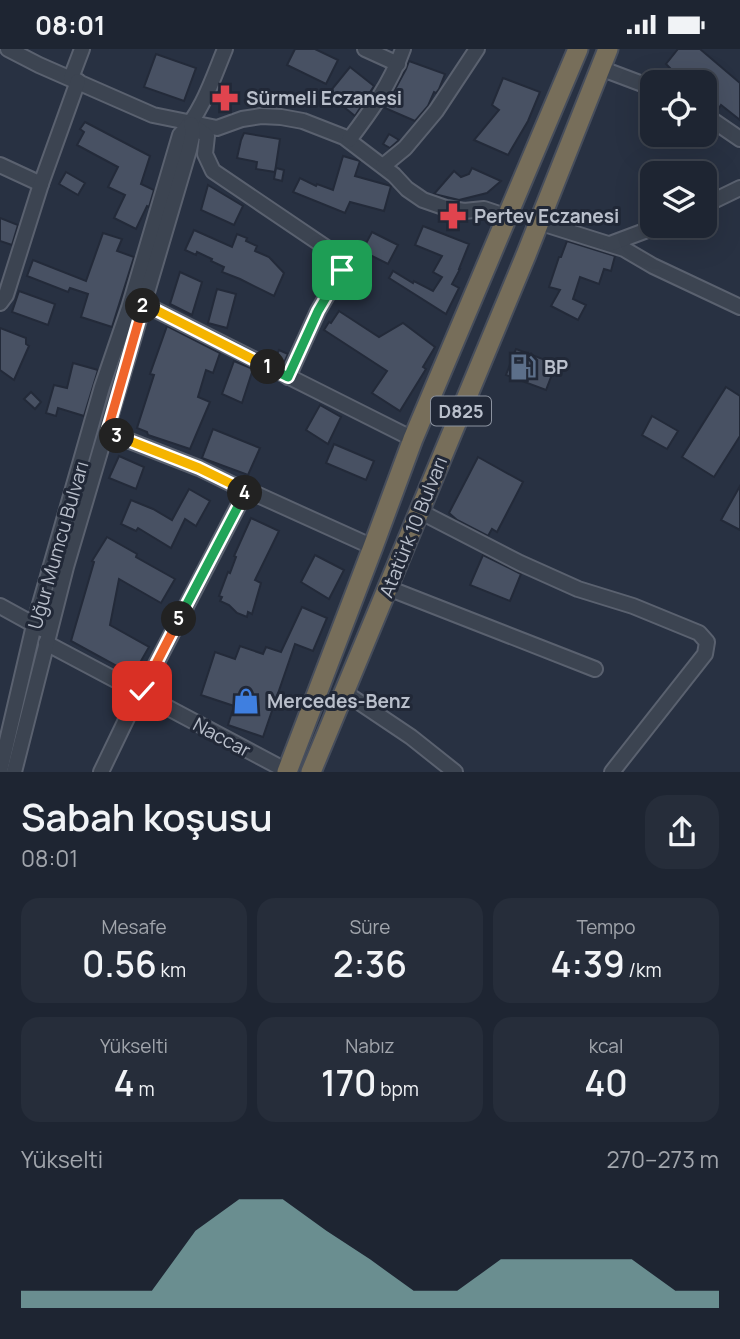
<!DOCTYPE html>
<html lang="tr">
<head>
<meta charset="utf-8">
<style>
  :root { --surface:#1e2532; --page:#262d3a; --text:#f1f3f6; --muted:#a1a5ac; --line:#3c424d; --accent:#8bbbb9 }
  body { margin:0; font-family:Manrope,sans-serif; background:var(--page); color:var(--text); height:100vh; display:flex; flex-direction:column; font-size:26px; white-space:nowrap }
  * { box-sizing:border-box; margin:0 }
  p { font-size:23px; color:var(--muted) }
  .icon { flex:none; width:38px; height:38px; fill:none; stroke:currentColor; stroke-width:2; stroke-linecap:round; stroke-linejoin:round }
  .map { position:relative; height:723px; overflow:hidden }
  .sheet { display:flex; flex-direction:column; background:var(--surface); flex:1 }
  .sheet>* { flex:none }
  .fabs { position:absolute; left:640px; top:21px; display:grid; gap:14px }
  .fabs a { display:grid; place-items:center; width:77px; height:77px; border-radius:14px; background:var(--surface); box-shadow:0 7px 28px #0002,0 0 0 2px var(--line); font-size:35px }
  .pin { position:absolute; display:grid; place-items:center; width:60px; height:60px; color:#fff; margin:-30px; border-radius:14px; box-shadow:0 4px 10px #0006 }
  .km { position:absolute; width:35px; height:35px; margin:-18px; border-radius:50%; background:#222; color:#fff; font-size:19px; line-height:35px; text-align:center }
  .round { display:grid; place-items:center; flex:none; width:74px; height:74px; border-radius:21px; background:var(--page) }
  .head { display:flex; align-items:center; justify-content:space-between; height:119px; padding:0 21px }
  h1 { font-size:38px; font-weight:600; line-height:52px }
  .stats { display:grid; grid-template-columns:repeat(3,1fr); gap:10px; height:119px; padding:7px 21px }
  .stats div { display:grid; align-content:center; border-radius:18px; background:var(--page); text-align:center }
  .stats b { font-size:35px; font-weight:600 }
  .stats small { font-size:19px; font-weight:400 }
  .stats p { font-size:19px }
  .chart { height:196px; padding:14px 21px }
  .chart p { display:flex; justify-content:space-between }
  .chart svg { width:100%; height:126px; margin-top:7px; fill:var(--accent); opacity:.7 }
  .status { display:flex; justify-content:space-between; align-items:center; height:49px; padding:0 35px; background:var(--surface); direction:ltr }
  .status svg { height:19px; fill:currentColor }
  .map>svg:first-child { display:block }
</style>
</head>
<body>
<div class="status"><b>08:01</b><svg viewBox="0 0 49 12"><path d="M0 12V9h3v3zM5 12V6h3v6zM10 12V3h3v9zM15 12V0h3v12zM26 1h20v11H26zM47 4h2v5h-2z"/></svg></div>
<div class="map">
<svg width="740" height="723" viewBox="0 0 740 723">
  <rect width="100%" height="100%" fill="#283142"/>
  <g fill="#485163" stroke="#232a39" stroke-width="2">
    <path d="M295 0H315L338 11 326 35 287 16Z"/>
    <path d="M678 0H700L740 34V71L721 56 719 59 705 47V33H661L671 20 666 15Z"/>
    <path d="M156 5 196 19 184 52 144 38Z"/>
    <path d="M409 12 445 25 439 40 436 44 434 43 428 57 415 72 385 59 406 20Z"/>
    <path d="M350 18 374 37 355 67 328 45Z"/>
    <path d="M503 29 540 43 528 72 508 106 474 91 499 61 492 56Z"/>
    <path d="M85 73 150 107 141 135 154 141 149 158 147 157 136 180 114 169 125 146 108 138 118 118 77 96 84 83 80 80Z"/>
    <path d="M244 84 280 90 275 123 256 120 257 113 237 109 241 91Z"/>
    <path d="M389 85 399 91 390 99 383 95Z"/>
    <path d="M343 107 360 112 355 127 391 137 384 162 350 153 345 164 293 143 300 129 316 137 317 135 333 141Z"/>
    <path d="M276 119 284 121 282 132 274 130Z"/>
    <path d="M472 119 501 132 487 144 459 151 434 145 454 122 461 128 469 125Z"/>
    <path d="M66 123 85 134 78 146 59 135Z"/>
    <path d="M208 136 243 157 234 176 201 161Z"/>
    <path d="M0 169 18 176 12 196 0 192Z"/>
    <path d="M423 177 469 195 459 220H460L452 235 459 239 446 265 389 229 393 222 413 234 414 232 433 242 442 228 433 223 442 207 415 196Z"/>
    <path d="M194 181 232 198 237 185 247 189 246 192 257 197 255 202 269 208 284 224 274 247 240 230 222 223 224 218 211 212 212 210 197 203 196 206 185 201Z"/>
    <path d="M372 183 398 196 388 215 362 202Z"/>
    <path d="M103 184 122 190 117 202 134 208 112 278 81 268 88 245 70 239 68 243 27 227 33 211 86 232Z"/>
    <path d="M567 192 615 207 611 222 604 220 599 235 580 228 573 250 586 256 578 271 551 257 560 241 549 238 559 208H561Z"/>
    <path d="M180 223 202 233 192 266 170 255Z"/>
    <path d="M217 240 236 245 227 279 208 274Z"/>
    <path d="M19 242 55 255 48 276 12 263Z"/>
    <path d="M339 262 379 288 403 274 435 298 423 318 426 320 400 362 372 344 387 322 324 281 329 273 331 274Z"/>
    <path d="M167 277 220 304 213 324 206 321 198 348 210 353 190 400 148 386 147 383 137 379 154 326 150 325Z"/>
    <path d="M0 279 26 289V295L29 297 14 331 0 321Z"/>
    <path d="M516 300 556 315 546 341 506 326Z"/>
    <path d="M279 301 288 305 284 314 275 310Z"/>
    <path d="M234 312 253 320 242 354 222 345Z"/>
    <path d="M73 314 98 321 84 367 58 359 56 367 46 364 54 336 67 339Z"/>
    <path d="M726 338 740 347V387L714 428 682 408Z"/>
    <path d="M31 343 41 353 35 360 24 350Z"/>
    <path d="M320 356 341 368 328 395 306 381Z"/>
    <path d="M652 367 678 382 667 400 642 386Z"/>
    <path d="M213 380 260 399 248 426 202 409Z"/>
    <path d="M334 395 374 412 366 431 326 414Z"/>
    <path d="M119 407 144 418 136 440 109 429Z"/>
    <path d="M478 408 523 433 497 483 492 480 488 487 457 471 449 464Z"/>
    <path d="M740 437V481L721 471Z"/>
    <path d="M189 440 210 452 196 477 185 470 171 499 138 479 136 482 121 475 131 451 153 460 172 471Z"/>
    <path d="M251 469 279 482 255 531 261 534 252 565 248 563 247 568 237 564 229 556 220 552 222 548 219 547 228 523 230 524 236 508 234 507Z"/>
    <path d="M107 488 137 505 136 508 175 530 161 554 119 530 110 576 149 598 133 626 71 592 94 513 92 512Z"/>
    <path d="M315 506 344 521 329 550 301 533Z"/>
    <path d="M483 506 521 525 510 552 470 536Z"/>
    <path d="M302 558 327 569 313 602 295 595 263 688 228 676 234 657 201 646 215 603 235 610 240 597 263 605 266 598 281 603Z"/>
  </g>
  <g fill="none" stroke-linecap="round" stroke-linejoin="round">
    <g stroke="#5a616f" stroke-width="18">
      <g id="minor">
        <path d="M8 0 39 16 153 66 217 79 242 70 261 67 281 68 303 72 344 88 394 126 407 140 423 151 446 159 464 162 484 160 508 168"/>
        <path d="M365 0 398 15"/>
        <path d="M600 19 653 39"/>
        <path d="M71 29 82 0"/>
        <path d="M705 66 740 90"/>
        <path d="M193 76 207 87 205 105 213 122 340 208 342 221 318 262 288 328"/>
        <path d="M349 91C371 62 391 34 403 0"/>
        <path d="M0 116 41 135"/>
        <path d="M383 117 405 99 436 62 477 0"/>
        <path d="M705 156 740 139"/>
        <path d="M538 173 624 200 653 217 740 258"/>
        <path d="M610 195 658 177"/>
        <path d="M0 254 6 246 41 135 78 32"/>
        <path d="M144 255 413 390"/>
        <path d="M107 383 199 419 246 442 258 446 373 498"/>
        <path d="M419 462 520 514 578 540 633 557 699 584 707 593 705 605 612 723"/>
        <path d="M388 539 595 620"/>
        <path d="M0 557 42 580"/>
        <path d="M46 594 287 722"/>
        <path d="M344 643 411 688 455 723"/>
        <path d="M0 722 34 576 102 338 129 259 180 86C202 64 213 29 225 0"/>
        <path d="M14 723 66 518 189 101 193 83 191 75"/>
        <path d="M101 723 139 644 142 642 246 442"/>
      </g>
    </g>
    <g stroke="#474e5c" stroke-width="23">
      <g id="highway">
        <path d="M287 723 373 498 413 390 578 0"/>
        <path d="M311 723 526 206 608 0"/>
      </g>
    </g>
    <use href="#minor" stroke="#3c4451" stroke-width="14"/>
    <use href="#highway" stroke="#776e5a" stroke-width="19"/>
  </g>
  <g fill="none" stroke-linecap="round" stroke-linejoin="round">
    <g stroke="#fff" stroke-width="14">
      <path id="split-1" d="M268 318 288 328 318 262 342 221"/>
    </g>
    <g stroke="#fff" stroke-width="14">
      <path id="split-2" d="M143 257 144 255 268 318"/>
    </g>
    <g stroke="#fff" stroke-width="14">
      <path id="split-3" d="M117 387 107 383 143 257"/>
    </g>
    <g stroke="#fff" stroke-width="14">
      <path id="split-4" d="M117 387 199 419 246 442 245 444"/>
    </g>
    <g stroke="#fff" stroke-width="14">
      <path id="split-5" d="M179 570 245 444"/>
    </g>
    <g stroke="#fff" stroke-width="14">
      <path id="split-6" d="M142 642 179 570"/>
    </g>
    <use href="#split-1" stroke="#22a559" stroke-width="9"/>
    <use href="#split-2" stroke="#f5b400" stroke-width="9"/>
    <use href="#split-3" stroke="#f0652b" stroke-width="9"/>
    <use href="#split-4" stroke="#f5b400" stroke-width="9"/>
    <use href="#split-5" stroke="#22a559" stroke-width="9"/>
    <use href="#split-6" stroke="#f0652b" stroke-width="9"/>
  </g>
  <defs>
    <g id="pharmacy-bare" transform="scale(2.1)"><path d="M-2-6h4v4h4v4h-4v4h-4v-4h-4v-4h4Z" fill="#e0444e" stroke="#212837" stroke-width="2.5" paint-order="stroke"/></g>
    <g id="fuel-bare" transform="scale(2.1)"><path d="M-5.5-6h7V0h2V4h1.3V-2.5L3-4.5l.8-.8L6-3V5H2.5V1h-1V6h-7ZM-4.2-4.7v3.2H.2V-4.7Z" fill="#5c6f8a" stroke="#212837" stroke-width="2.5" paint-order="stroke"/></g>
    <g id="shop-bare" transform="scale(2.1)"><path d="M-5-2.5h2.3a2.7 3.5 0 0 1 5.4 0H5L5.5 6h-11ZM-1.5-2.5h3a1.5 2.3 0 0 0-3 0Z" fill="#3f7fe0" stroke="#212837" stroke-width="2.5" paint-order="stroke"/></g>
  </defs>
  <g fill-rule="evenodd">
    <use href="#pharmacy-bare" x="225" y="49"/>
    <use href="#pharmacy-bare" x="453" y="167"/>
    <use href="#fuel-bare" x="523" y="318"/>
    <use href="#shop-bare" x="246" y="652"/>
  </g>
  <g text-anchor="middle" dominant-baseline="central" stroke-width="6" stroke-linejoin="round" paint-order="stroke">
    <rect fill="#212837" stroke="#8b929f" stroke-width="2" x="431" y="347.5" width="60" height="29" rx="5"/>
    <g font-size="18" font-weight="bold" fill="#b9bfcb">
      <text x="461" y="362">D825</text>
    </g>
    <g font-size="19" font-weight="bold" fill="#b9bfcb" stroke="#212837" text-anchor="start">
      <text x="246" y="49">Sürmeli Eczanesi</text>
      <text x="474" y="167">Pertev Eczanesi</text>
      <text x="544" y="318">BP</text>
      <text x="267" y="652">Mercedes-Benz</text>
    </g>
    <g font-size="19" fill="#b9bfcb" stroke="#212837">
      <text transform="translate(413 478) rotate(-68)">Atatürk 10 Bulvarı</text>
      <text transform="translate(58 496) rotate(-74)">Uğur Mumcu Bulvarı</text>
      <text transform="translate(222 688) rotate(28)">Naccar</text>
    </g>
  </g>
</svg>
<div class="fabs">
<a><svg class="icon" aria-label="locate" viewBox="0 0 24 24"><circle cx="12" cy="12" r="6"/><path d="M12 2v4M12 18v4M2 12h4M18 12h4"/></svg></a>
<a><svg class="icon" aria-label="layers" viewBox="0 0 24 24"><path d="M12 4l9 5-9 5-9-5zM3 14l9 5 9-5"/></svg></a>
</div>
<div class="pin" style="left:342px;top:221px;background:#1e9e55"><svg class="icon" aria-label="arrive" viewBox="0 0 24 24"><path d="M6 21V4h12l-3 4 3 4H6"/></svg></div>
<div class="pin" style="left:142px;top:642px;background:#d93025"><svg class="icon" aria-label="check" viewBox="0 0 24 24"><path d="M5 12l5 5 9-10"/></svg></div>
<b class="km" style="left:268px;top:318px">1</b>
<b class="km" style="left:143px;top:257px">2</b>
<b class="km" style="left:117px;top:387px">3</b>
<b class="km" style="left:245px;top:444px">4</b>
<b class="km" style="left:179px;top:570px">5</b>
</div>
<section class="sheet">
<div class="head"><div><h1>Sabah koşusu</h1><p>08:01</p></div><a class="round"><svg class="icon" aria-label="share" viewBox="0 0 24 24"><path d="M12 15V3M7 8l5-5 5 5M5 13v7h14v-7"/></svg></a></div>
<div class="stats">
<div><p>Mesafe</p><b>0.56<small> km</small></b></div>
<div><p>Süre</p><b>2:36</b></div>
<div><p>Tempo</p><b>4:39<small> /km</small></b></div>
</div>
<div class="stats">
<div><p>Yükselti</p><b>4<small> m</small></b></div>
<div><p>Nabız</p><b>170<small> bpm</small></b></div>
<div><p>kcal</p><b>40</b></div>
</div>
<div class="chart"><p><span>Yükselti</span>270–273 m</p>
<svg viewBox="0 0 160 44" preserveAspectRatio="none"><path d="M0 44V38L10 38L20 38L30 38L40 17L50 6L60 6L70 17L80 27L90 38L100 38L110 27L120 27L130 27L140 27L150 38L160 38V44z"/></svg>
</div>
</section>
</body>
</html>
